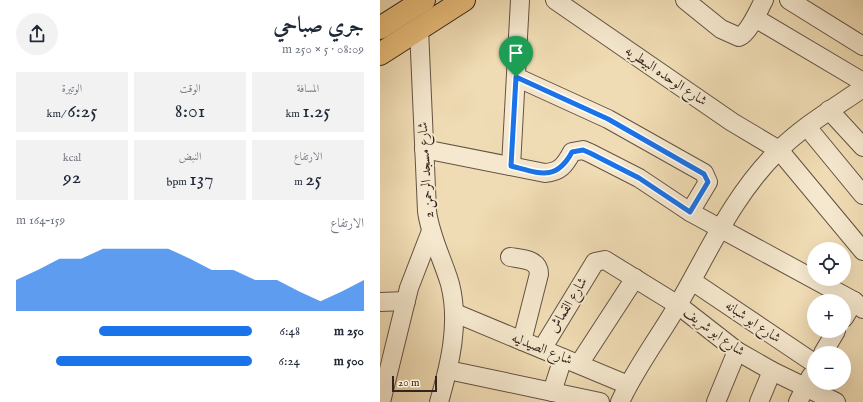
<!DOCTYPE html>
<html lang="ar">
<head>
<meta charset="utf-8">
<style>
  :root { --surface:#fff; --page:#f2f2f3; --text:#1f2937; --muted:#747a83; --accent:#1a73e8 }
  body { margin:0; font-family:"IM FELL English",Amiri,serif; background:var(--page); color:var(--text); direction:rtl; height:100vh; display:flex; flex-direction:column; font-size:15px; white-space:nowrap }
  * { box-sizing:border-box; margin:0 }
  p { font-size:13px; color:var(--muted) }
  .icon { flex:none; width:22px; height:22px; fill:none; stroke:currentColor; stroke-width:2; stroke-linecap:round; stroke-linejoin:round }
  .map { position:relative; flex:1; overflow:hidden; direction:ltr }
  .details { display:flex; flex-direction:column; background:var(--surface); width:380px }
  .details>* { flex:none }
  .buttons { position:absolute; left:427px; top:242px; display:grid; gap:8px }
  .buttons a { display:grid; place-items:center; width:44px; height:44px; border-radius:50%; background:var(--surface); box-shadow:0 4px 16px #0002; font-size:20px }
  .scale { position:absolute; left:12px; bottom:10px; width:45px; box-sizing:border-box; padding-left:4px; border:2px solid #35241d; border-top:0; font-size:11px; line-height:14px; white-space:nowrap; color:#35241d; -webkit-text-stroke:3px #f5e8ce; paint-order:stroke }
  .pin { position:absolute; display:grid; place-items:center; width:34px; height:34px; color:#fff; margin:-41px -17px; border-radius:50% 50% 50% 0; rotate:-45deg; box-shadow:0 0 4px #0007 }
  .pin .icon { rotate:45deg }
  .round { display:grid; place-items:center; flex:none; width:42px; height:42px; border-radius:21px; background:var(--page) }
  .head { display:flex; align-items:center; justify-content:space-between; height:68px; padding:0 16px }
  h1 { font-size:22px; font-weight:600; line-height:30px }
  .figures { display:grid; grid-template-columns:repeat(3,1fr); gap:6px; height:68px; padding:4px 16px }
  .figures div { display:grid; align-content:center; border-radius:0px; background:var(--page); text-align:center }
  .figures b { font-size:20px; font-weight:600 }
  .figures small { font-size:11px; font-weight:400 }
  .figures p { font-size:11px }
  .chart { height:112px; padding:8px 16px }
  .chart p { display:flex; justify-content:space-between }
  .chart svg { width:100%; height:72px; margin-top:4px; fill:var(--accent); opacity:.7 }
  ul { padding:0 16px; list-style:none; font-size:13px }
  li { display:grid; grid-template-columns:64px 48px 1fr; align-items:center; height:30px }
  li i { height:10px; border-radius:5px; background:var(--accent) }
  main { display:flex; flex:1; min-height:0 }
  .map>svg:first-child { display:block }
</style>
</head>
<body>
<main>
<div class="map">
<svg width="483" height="402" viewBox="0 0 483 402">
  <rect width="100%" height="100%" fill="#f0dcb4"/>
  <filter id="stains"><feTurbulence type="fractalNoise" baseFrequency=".005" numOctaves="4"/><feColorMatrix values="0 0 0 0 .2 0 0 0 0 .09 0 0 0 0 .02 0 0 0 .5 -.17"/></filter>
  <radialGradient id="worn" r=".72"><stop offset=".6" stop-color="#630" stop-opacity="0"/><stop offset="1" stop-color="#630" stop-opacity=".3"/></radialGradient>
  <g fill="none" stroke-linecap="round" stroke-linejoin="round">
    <g stroke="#645243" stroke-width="20">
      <g id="minor">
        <path d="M175 0 352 122 399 150 483 251"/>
        <path d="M305 0 341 29 359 37C369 33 379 9 384 0"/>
        <path d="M409 0 483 46"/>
        <path d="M375 18 483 82"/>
        <path d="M39 29 47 211C50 236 63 260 70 284 80 323 70 364 59 402"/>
        <path d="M136 77 228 119 324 173 328 182 310 212"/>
        <path d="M449 110 483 147"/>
        <path d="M427 127 483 195"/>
        <path d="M44 149 165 173C180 172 185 165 192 152L203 150 210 153 259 178 310 212 474 301 483 309"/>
        <path d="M131 166 140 0"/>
        <path d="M130 257C142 259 159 259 159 274L142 341"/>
        <path d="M312 281 434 363"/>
        <path d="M0 302 26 301"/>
        <path d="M75 313 248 385"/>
        <path d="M464 318 474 301"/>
        <path d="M162 349 215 262 225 260 298 305 357 351 392 371 456 402"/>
        <path d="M443 353 456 331"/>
        <path d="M199 364 255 278"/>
        <path d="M68 370 220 402"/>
        <path d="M172 392 183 358"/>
        <path d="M1 402 29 288 51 231"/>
        <path d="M240 402C256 367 280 336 299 303 329 251 354 194 398 151 423 126 454 108 483 88"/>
        <path d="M336 402 357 351"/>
        <path d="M379 402 392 371"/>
        <path d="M418 402 431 376"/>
      </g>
    </g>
    <g stroke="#35241d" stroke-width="24">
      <g id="highway">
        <path d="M0 28 44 0"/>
        <path d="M0 54 84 0"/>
      </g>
    </g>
    <use href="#minor" stroke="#f5e8ce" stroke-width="18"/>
    <use href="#highway" stroke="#e8be7a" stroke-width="22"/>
  </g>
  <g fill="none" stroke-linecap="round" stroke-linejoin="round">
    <g stroke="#fff" stroke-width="8">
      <path id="route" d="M136 77 228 119 324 174 328 182 310 212 259 178 210 153 203 150 192 152C176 182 159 173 131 166Z"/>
    </g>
    <use href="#route" stroke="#1a73e8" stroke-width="5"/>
  </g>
  <g text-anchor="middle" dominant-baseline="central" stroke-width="4" stroke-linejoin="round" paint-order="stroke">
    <g font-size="14" fill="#35241d" stroke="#f5e8ce">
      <text transform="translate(286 76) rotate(34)">شارع الوحده البيطريه</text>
      <text transform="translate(46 170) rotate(-94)">شارع مسجد الرحمن 2</text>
      <text transform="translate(188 305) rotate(-59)">شارع القماش</text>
      <text transform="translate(373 322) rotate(34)">شارع ابو شبانه</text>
      <text transform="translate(334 332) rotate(36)">شارع ابو شريف</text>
      <text transform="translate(162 349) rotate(22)">شارع الصيدليه</text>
    </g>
  </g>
  <rect width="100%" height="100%" filter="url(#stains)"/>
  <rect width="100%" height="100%" fill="url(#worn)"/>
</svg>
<div class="buttons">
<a><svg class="icon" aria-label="locate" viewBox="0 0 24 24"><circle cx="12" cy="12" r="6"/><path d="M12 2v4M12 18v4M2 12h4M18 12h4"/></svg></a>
<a>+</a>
<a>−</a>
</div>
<div class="scale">20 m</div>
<div class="pin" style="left:136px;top:77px;background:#1e9e55"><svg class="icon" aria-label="arrive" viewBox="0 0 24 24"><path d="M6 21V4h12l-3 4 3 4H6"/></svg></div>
</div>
<section class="details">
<div class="head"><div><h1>جري صباحي</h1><p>08:09 · 5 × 250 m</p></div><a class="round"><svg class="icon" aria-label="share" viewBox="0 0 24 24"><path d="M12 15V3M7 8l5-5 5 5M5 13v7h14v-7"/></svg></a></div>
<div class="figures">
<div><p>المسافة</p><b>1.25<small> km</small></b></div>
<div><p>الوقت</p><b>8:01</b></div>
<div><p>الوتيرة</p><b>6:25<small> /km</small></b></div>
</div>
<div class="figures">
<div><p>الارتفاع</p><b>25<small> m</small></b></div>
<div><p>النبض</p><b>137<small> bpm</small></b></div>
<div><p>kcal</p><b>92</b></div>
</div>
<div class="chart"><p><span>الارتفاع</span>159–164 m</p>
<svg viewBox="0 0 160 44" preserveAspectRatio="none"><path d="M0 44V25L10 19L20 12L30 12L40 6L50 6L60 6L70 6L80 12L90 19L100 19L110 25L120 25L130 32L140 38L150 32L160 25V44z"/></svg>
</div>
<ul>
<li><b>250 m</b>6:48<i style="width:65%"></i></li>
<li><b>500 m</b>6:24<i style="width:83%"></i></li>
</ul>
</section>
</main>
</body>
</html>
